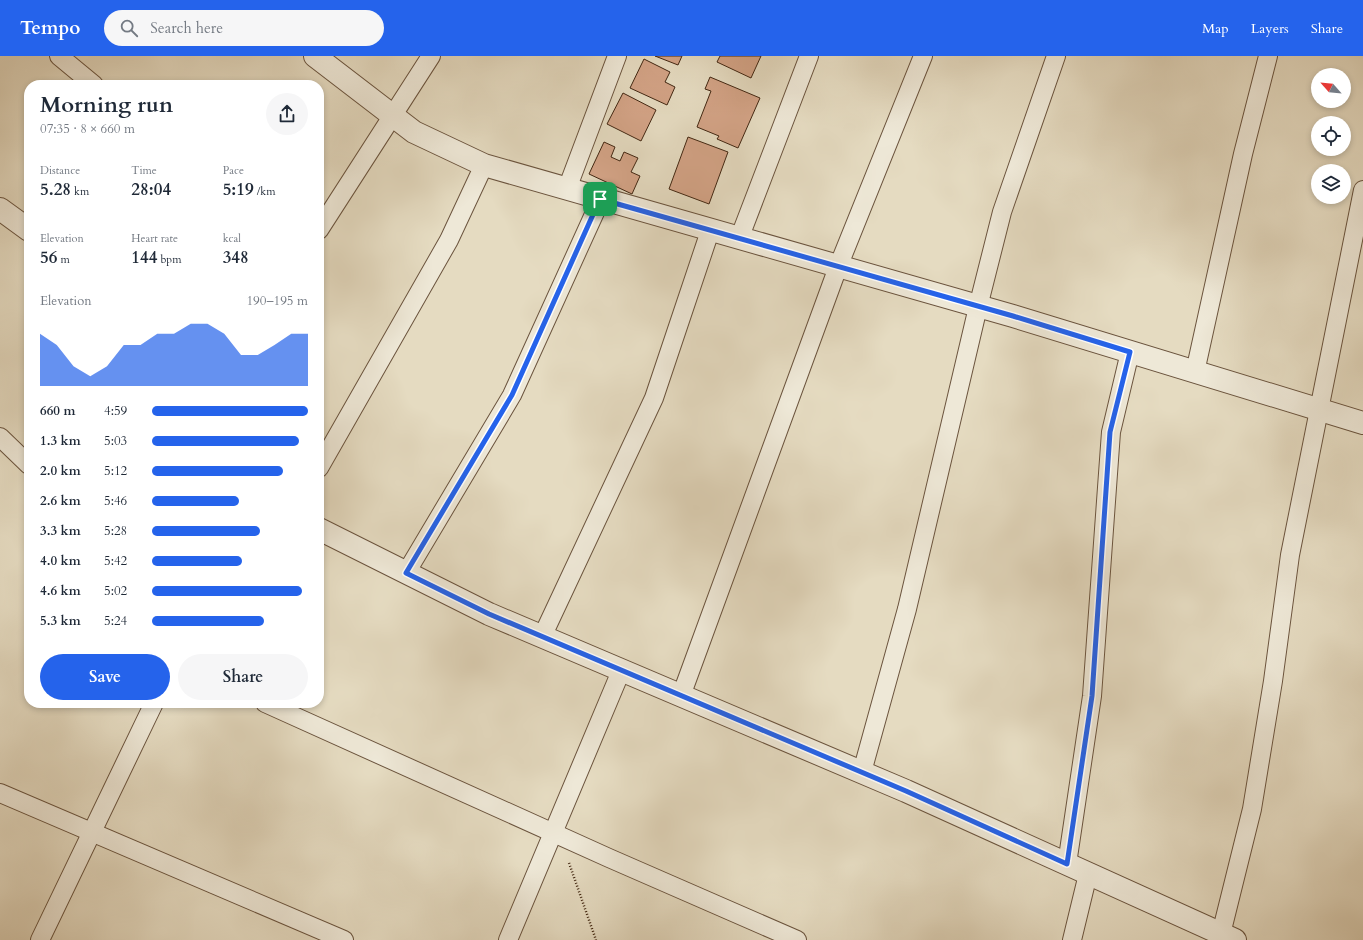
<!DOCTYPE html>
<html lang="en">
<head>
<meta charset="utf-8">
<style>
  :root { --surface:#fff; --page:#f6f6f7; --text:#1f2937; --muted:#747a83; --accent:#2563eb }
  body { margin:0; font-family:Cardo,serif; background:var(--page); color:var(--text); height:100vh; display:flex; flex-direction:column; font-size:15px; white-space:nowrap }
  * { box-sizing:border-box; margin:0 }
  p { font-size:13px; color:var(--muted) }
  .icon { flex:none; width:22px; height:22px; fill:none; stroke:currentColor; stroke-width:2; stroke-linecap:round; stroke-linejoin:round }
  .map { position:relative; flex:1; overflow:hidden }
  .details { position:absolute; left:24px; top:24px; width:300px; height:628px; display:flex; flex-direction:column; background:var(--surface); border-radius:16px; box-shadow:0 2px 6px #0003 }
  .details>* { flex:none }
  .needle { width:26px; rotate:297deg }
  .fabs { position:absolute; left:1311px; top:12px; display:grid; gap:8px }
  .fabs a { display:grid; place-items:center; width:40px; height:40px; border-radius:50%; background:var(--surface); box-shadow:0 2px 6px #0003; font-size:20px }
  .pin { position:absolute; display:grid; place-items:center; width:34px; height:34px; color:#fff; margin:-17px; border-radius:8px; box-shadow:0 2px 6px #0006 }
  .round { display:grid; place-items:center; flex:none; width:42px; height:42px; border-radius:21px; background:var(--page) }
  .headline { display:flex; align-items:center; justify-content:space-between; height:68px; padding:0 16px }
  h1 { font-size:22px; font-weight:800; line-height:30px }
  .figures { display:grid; grid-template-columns:repeat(3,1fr); gap:6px; height:68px; padding:4px 16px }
  .figures div { display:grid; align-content:center }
  .figures b { font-size:17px; font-weight:800 }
  .figures small { font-size:11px; font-weight:400 }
  .figures p { font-size:11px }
  .chart { height:112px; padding:8px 16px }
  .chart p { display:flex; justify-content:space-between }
  .chart svg { width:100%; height:72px; margin-top:4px; fill:var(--accent); opacity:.7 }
  .button { display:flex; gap:8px; margin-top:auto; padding:8px 16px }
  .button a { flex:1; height:46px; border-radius:24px; background:var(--accent); color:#fff; font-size:16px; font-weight:800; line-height:46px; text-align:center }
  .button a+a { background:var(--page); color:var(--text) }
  ul { padding:0 16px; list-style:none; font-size:13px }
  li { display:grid; grid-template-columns:64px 48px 1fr; align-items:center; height:30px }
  li i { height:10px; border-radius:5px; background:var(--accent) }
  header { display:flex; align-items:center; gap:24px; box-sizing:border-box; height:56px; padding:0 20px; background:var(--accent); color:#fff }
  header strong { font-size:19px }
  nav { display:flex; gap:22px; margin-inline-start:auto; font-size:14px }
  .search { width:280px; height:36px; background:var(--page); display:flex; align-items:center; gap:10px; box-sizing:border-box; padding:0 14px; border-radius:22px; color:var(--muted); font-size:15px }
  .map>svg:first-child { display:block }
</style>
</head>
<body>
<header>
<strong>Tempo</strong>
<div class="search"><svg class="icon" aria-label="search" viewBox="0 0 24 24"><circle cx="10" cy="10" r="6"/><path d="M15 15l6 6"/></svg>Search here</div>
<nav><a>Map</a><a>Layers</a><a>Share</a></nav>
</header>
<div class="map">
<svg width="1363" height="884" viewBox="0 0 1363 884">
  <rect width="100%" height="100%" fill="#e5dbc1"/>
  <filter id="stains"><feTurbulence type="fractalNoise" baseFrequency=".005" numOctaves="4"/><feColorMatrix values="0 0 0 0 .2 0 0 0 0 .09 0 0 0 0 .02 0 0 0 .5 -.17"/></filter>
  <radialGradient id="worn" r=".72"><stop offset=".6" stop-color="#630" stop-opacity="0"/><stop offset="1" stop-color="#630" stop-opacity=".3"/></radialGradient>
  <g fill="#d3a386" stroke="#422712">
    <path d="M655 0H682L678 9Z"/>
    <path d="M720 0H761L751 22 717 6Z"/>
    <path d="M644 3 670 16 665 26 675 31 667 49 630 32Z"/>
    <path d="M710 21 760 42 738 92 717 83 719 80 697 71 711 35 705 33Z"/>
    <path d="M623 37 656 54 641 85 607 68Z"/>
    <path d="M688 81 728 96 709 148 669 133Z"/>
    <path d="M604 86 615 91 611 101 620 105 624 96 638 102 631 116 640 120 632 138 589 118Z"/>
  </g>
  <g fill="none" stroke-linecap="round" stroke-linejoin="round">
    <g stroke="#6b543e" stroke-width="20">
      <g id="minor">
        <path d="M59 0 94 29"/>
        <path d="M567 133 617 0"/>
        <path d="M319 174 431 0"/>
        <path d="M739 183 809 0"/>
        <path d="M1195 316 1243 98 1268 0"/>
        <path d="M0 381 29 409"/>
        <path d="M319 412 449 184 484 109"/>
        <path d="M406 517 512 339 601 143"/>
        <path d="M542 581 654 342 710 175"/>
        <path d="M681 640 838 211 923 0"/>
        <path d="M265 647 609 802 797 884"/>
        <path d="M862 716 907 553 978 251 1002 156 1056 0"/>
        <path d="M0 737 344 884"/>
        <path d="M1067 808 1092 640 1111 376 1130 296"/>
        <path d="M1221 878 1252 753 1273 625 1290 499 1363 134"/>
        <path d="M40 884 154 647"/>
        <path d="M508 884 621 615"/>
        <path d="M1072 884 1088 818"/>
      </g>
    </g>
    <g stroke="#6b543e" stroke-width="24">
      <g id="tertiary">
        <path d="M315 0 414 76 484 109 1013 260 1363 367"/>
        <path d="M0 153 29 174"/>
        <path d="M319 473 489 558 906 735 1235 884"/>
      </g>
    </g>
    <path stroke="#422712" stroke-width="2.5" stroke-dasharray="1 2" stroke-linecap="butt" d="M569 807 596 884"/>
    <use href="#minor" stroke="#eee8d7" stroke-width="18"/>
    <use href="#tertiary" stroke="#eee8d7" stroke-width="22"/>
  </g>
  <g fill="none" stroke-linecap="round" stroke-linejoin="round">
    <g stroke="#fff" stroke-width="8">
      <path id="route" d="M600 143 1013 260 1130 296 1110 376 1092 640 1067 808 906 735 489 558 406 517 512 339Z"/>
    </g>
    <use href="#route" stroke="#2563eb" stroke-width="5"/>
  </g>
  <rect width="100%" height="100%" filter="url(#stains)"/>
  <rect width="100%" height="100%" fill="url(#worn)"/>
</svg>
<div class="fabs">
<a><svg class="needle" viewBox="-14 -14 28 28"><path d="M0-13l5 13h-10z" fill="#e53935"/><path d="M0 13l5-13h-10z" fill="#747a83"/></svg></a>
<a><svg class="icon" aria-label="locate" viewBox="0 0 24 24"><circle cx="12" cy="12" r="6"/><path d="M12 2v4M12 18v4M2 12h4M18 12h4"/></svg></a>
<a><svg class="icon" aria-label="layers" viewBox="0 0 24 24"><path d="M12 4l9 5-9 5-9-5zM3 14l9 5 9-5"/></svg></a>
</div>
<div class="pin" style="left:600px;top:143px;background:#1e9e55"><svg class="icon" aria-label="arrive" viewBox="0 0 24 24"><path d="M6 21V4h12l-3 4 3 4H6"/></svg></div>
<section class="details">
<div class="headline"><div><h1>Morning run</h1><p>07:35 · 8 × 660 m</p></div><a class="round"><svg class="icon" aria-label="share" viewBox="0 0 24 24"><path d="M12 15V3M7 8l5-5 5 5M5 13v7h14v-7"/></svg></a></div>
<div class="figures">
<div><p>Distance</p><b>5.28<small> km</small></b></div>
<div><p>Time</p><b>28:04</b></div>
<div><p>Pace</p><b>5:19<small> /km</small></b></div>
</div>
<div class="figures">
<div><p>Elevation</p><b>56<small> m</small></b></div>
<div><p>Heart rate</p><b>144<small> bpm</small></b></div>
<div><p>kcal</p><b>348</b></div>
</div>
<div class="chart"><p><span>Elevation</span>190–195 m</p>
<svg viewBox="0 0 160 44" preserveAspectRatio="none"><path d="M0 44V12L10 19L20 32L30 38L40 32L50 19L60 19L70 12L80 12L90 6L100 6L110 12L120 25L130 25L140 19L150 12L160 12V44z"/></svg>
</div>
<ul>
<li><b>660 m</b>4:59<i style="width:100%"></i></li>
<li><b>1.3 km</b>5:03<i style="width:94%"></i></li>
<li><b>2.0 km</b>5:12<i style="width:84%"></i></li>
<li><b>2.6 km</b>5:46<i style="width:56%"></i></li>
<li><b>3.3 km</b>5:28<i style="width:69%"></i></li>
<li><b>4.0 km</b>5:42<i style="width:58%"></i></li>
<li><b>4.6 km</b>5:02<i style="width:96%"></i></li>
<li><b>5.3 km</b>5:24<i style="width:72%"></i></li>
</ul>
<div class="button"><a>Save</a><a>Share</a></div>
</section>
</div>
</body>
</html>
